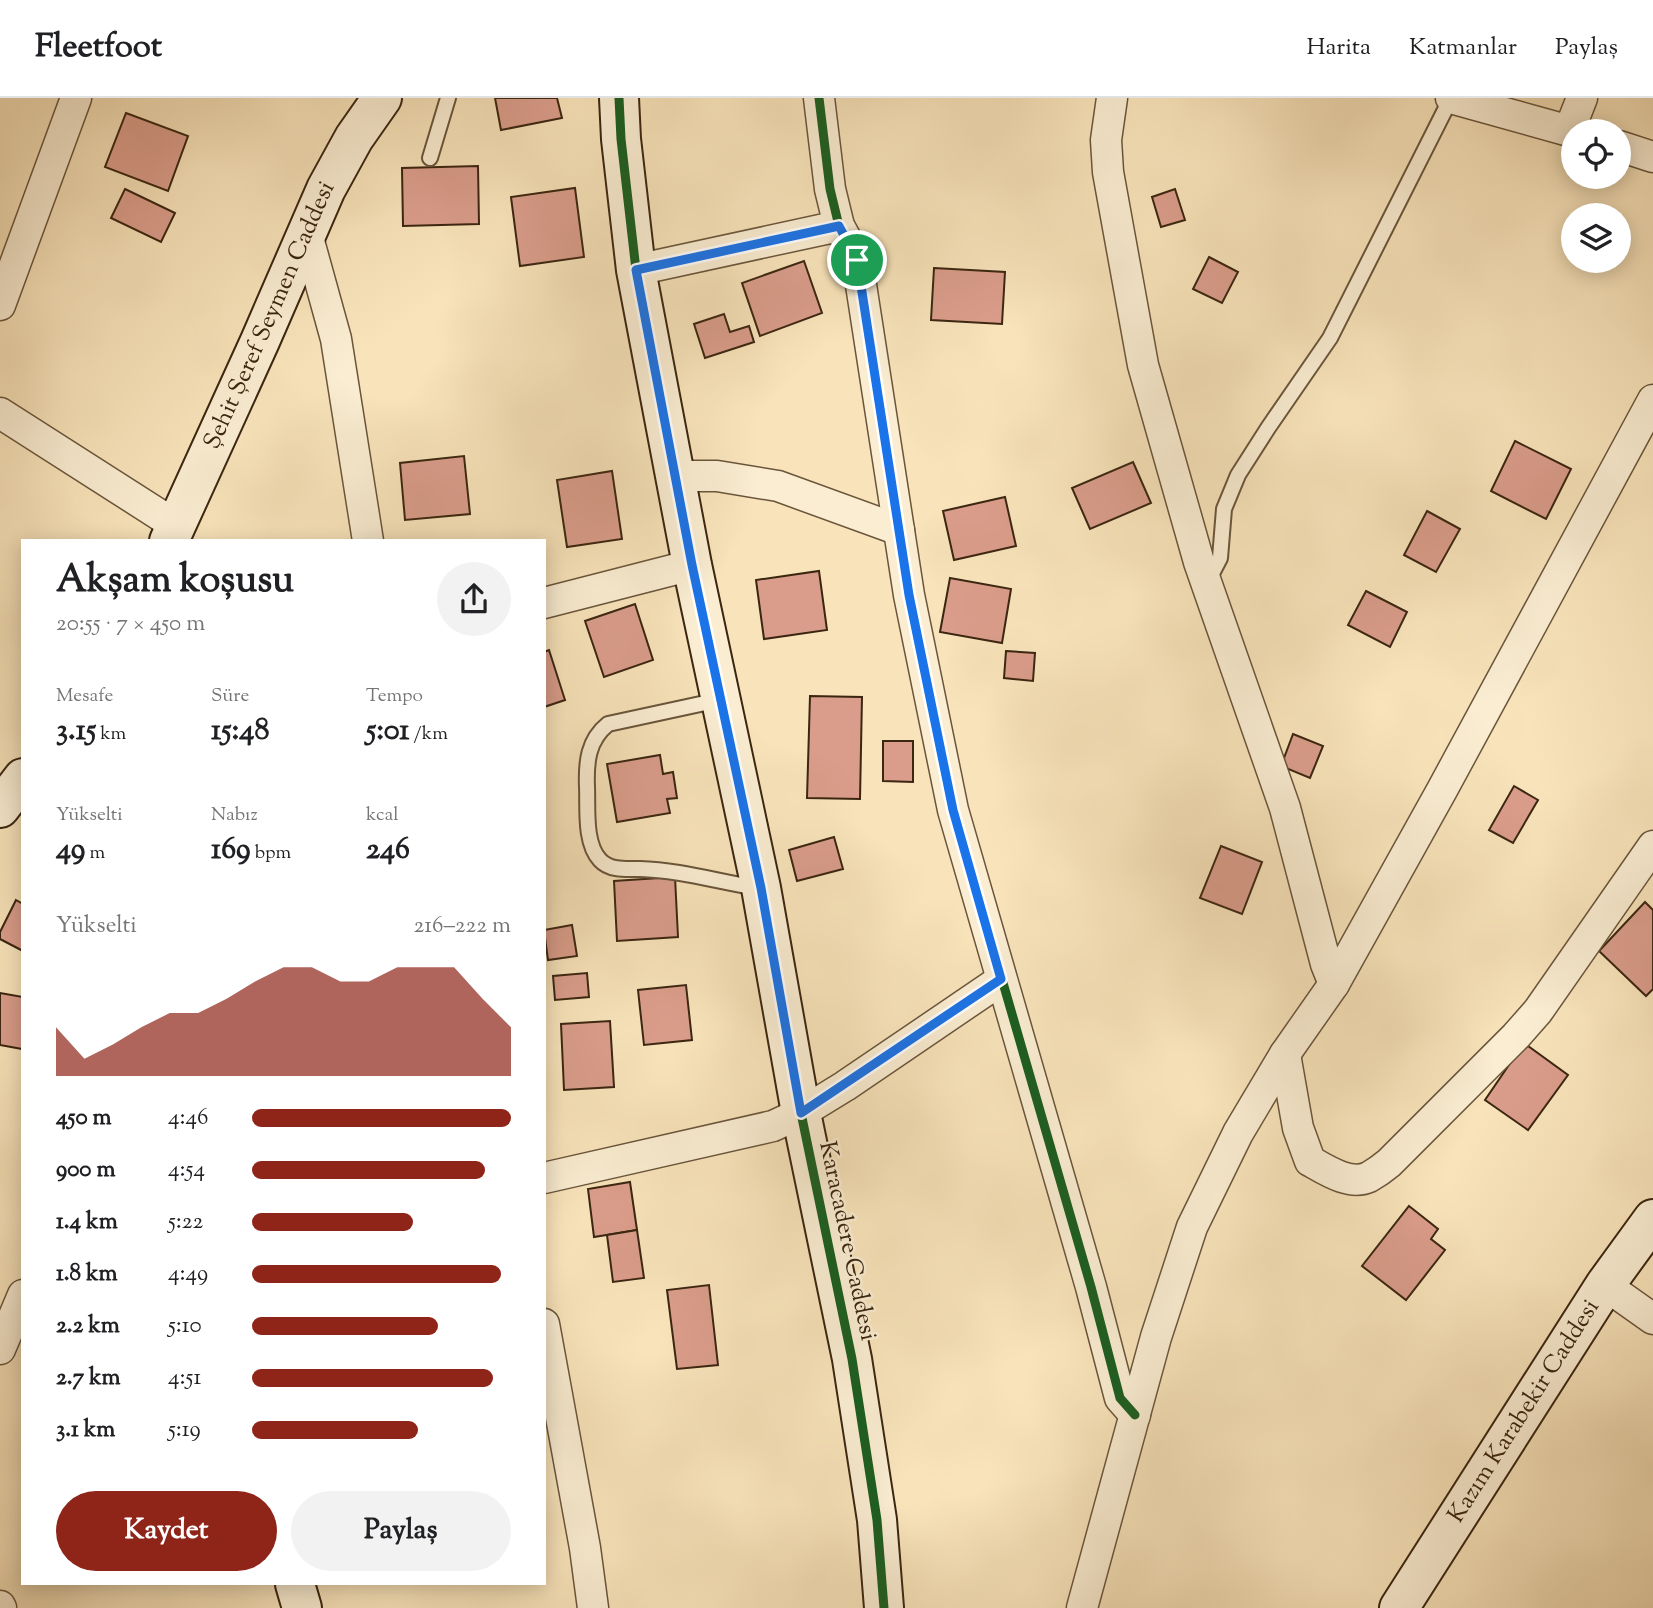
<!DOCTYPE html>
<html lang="tr">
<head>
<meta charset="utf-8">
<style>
  :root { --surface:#fff; --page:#f2f2f2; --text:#202124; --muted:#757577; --line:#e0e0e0; --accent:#8f2418 }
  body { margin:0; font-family:"Sorts Mill Goudy",serif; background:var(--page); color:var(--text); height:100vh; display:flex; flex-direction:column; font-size:26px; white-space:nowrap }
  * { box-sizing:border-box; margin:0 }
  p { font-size:23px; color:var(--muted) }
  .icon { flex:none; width:38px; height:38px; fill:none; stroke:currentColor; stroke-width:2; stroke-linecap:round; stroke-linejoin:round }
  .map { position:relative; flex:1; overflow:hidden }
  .side { position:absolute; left:21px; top:441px; width:525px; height:1046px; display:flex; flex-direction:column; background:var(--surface); border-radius:0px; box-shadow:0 4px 18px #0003 }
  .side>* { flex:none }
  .fabs { position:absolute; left:1561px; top:21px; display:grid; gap:14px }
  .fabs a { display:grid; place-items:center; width:70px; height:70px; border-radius:50%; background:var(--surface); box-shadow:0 4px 18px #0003; font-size:35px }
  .pin { position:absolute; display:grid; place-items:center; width:60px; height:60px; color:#fff; margin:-30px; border:4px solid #fff; border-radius:50%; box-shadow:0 2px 7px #0007 }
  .round { display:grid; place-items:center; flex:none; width:74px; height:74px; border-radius:37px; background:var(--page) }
  .summary { display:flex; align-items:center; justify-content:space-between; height:119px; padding:0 35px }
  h1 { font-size:38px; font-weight:800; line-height:52px }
  .figures { display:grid; grid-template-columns:repeat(3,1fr); gap:10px; height:119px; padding:7px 35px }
  .figures div { display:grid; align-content:center }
  .figures b { font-size:30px; font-weight:800 }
  .figures small { font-size:19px; font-weight:400 }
  .figures p { font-size:19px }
  .chart { height:196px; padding:14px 35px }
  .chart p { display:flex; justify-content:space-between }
  .chart svg { width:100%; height:126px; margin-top:7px; fill:var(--accent); opacity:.7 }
  .button { display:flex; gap:14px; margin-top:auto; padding:14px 35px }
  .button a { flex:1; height:80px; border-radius:42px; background:var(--accent); color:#fff; font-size:28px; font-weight:800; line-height:80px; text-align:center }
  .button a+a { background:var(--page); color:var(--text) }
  ul { padding:0 35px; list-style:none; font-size:23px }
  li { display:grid; grid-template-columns:112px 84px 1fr; align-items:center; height:52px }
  li i { height:18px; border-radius:9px; background:var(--accent) }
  header { display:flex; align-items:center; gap:42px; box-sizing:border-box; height:98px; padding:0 35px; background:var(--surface); border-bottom:2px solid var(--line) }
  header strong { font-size:33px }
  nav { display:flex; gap:38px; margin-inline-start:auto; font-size:24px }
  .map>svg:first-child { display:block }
</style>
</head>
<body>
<header>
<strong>Fleetfoot</strong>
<nav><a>Harita</a><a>Katmanlar</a><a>Paylaş</a></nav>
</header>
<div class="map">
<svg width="1653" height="1510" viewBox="0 0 1653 1510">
  <rect width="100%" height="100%" fill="#f8e3ba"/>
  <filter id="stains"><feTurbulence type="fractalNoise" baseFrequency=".00286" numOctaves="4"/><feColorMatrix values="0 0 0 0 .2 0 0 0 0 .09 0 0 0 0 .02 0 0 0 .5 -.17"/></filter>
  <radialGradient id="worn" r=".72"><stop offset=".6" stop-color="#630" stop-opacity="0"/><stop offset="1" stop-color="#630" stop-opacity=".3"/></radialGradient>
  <g fill="#da9d8b" stroke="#3b2611" stroke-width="2">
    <path d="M495 0H557L562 20 501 32Z"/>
    <path d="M126 15 188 38 168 93 105 69Z"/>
    <path d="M478 68 479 126 403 128 402 70Z"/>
    <path d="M575 90 584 159 520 168 511 99Z"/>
    <path d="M125 91 175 115 161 144 111 120Z"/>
    <path d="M1175 91 1185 122 1161 129 1152 99Z"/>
    <path d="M1209 159 1238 174 1222 205 1193 191Z"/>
    <path d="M804 163 822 215 760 238 742 185Z"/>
    <path d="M934 170 1005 174 1002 226 931 222Z"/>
    <path d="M724 216 730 234 749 228 754 244 705 260 694 226Z"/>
    <path d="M1515 343 1571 371 1546 421 1491 393Z"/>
    <path d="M464 358 470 416 405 422 400 365Z"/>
    <path d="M1133 364 1151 405 1090 431 1072 390Z"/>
    <path d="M612 373 622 441 567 449 557 382Z"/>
    <path d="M1005 399 1016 448 954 462 943 413Z"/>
    <path d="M1427 413 1460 431 1436 474 1404 457Z"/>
    <path d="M819 473 827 532 764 541 756 482Z"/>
    <path d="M950 480 1011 491 1002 545 940 534Z"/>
    <path d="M1366 493 1407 514 1390 549 1348 527Z"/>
    <path d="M635 506 653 562 604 579 585 523Z"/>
    <path d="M549 552 565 602 544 609V554Z"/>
    <path d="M1006 553 1035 555 1033 583 1004 580Z"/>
    <path d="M810 598 862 599 860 701 807 700Z"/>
    <path d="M1293 636 1323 648 1310 680 1281 668Z"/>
    <path d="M883 643H913V684L883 683Z"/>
    <path d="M660 657 663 676 673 674 677 700 667 701 670 715 617 724 607 666Z"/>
    <path d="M1514 688 1538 702 1513 745 1489 732Z"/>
    <path d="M834 739 843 771 797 783 789 752Z"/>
    <path d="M1221 748 1262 764 1242 816 1200 800Z"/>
    <path d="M675 779 678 839 617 843 614 783Z"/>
    <path d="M16 802 23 806V853L0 841V834Z"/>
    <path d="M1645 804 1653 812V891L1646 898 1599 853Z"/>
    <path d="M572 827 577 858 548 862 544 832Z"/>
    <path d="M587 875 589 899 555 902 553 878Z"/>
    <path d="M686 887 692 942 644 947 638 892Z"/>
    <path d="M0 895 23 899 22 951 0 947Z"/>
    <path d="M610 923 614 989 564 992 561 926Z"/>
    <path d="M1524 945 1568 977 1528 1032 1485 1002Z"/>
    <path d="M630 1084 637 1132 594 1139 588 1091Z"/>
    <path d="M1409 1108 1438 1131 1431 1141 1445 1152 1406 1202 1362 1168Z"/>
    <path d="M637 1132 644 1180 613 1184 607 1137Z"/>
    <path d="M709 1187 718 1267 677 1271 667 1192Z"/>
  </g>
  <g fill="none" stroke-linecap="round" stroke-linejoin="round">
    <g stroke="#6a553b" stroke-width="18">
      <g id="lane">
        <path d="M430 60 448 0"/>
        <path d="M1207 485 1220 460 1224 411 1238 377 1268 330 1330 240 1451 0"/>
        <path d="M719 602 608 626C588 642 586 664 587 689 588 710 584 745 600 762 610 773 627 771 640 771 680 772 719 784 758 790"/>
      </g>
    </g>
    <g stroke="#6a553b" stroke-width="33">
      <g id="street">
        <path d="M819 0 830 91 839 128 857 161 909 497 953 712 1091 1189 1120 1300 1135 1317"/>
        <path d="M1112 0 1106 42 1108 74 1143 267 1199 464 1285 710 1326 866 1334 886"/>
        <path d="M1451 0 1573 34"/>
        <path d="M1569 33 1582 0"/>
        <path d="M1619 48 1653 59"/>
        <path d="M307 136 336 241 368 443"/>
        <path d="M636 172 839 128"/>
        <path d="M0 207 76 0"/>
        <path d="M0 315 177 428"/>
        <path d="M676 378H717L778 388 899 432"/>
        <path d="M544 505 692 467"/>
        <path d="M1285 956 1298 1030 1310 1063C1326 1072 1350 1088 1369 1079 1376 1075 1383 1070 1389 1065L1516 938 1538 913 1653 748"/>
        <path d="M544 1080 773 1028 801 1015 845 988 1001 882"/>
        <path d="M1605 1187 1653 1221"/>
        <path d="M544 1226 585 1450 593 1510"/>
        <path d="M0 1251 23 1197"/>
        <path d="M0 1508 1 1510"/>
        <path d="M1082 1510 1156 1239 1192 1129 1238 1035 1285 956 1334 886 1442 692 1653 302"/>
      </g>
    </g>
    <g stroke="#3b2611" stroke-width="42">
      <g id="secondary">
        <path d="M619 0 621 41 636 172 692 467 761 790 801 1015 852 1261 877 1422 884 1510"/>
        <path id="s1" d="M169 443 260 243 326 91 354 40 382 0"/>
        <path d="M0 710 23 680"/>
        <path d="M295 1486 302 1510"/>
        <path id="s2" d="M1399 1510 1605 1187 1653 1121"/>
      </g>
    </g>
    <use href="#lane" stroke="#faedd2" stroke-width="14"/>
    <use href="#street" stroke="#faedd2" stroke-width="30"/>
    <use href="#secondary" stroke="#faedd2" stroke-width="38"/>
    <g stroke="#faedd2" stroke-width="13">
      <g id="cycleway">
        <path d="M619 0 621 41 636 172 692 467 761 790 801 1015 852 1261 877 1422 884 1510"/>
        <path d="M819 0 830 91 839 128 857 161 909 497 953 712 1091 1189 1120 1300 1135 1317"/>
      </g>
    </g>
    <use href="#cycleway" stroke="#1b5e20" stroke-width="9"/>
  </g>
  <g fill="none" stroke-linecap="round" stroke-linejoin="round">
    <g stroke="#fff" stroke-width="14">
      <path id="route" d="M839 128 857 162 909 497 953 712 1001 881 801 1015 761 790 692 467 636 172Z"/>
    </g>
    <use href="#route" stroke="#1a73e8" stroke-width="9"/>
  </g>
  <g text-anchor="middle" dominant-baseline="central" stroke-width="5" stroke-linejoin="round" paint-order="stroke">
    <g font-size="24" fill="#3b2611" stroke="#faedd2">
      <text stroke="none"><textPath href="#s1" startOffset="247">Şehit Şeref Seymen Caddesi</textPath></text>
      <text transform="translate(847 1143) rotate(78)">Karacadere Caddesi</text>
      <text stroke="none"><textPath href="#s2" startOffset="233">Kazım Karabekir Caddesi</textPath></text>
    </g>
  </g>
  <rect width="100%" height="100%" filter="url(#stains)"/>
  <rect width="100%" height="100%" fill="url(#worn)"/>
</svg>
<div class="fabs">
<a><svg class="icon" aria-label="locate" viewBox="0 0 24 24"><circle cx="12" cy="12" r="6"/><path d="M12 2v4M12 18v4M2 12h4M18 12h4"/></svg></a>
<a><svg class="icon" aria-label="layers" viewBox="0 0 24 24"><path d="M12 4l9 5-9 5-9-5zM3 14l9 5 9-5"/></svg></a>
</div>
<div class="pin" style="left:857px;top:162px;background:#1e9e55"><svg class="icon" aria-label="arrive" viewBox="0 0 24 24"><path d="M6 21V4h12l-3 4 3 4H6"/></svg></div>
<section class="side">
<div class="summary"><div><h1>Akşam koşusu</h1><p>20:55 · 7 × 450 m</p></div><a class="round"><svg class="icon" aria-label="share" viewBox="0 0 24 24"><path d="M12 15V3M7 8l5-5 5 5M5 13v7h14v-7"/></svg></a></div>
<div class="figures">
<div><p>Mesafe</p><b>3.15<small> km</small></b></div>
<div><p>Süre</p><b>15:48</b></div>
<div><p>Tempo</p><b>5:01<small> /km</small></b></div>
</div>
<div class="figures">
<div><p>Yükselti</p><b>49<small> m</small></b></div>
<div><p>Nabız</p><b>169<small> bpm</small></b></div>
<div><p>kcal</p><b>246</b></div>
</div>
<div class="chart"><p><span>Yükselti</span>216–222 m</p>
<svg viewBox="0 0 160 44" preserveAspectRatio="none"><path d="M0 44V27L10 38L20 33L30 27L40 22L50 22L60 17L70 11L80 6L90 6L100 11L110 11L120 6L130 6L140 6L150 17L160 27V44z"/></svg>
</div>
<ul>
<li><b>450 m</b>4:46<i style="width:100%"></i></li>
<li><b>900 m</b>4:54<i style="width:90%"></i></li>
<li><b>1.4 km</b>5:22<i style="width:62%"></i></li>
<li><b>1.8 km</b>4:49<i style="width:96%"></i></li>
<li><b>2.2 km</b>5:10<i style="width:72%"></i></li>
<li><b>2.7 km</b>4:51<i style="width:93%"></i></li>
<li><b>3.1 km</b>5:19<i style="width:64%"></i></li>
</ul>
<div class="button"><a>Kaydet</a><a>Paylaş</a></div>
</section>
</div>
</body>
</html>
